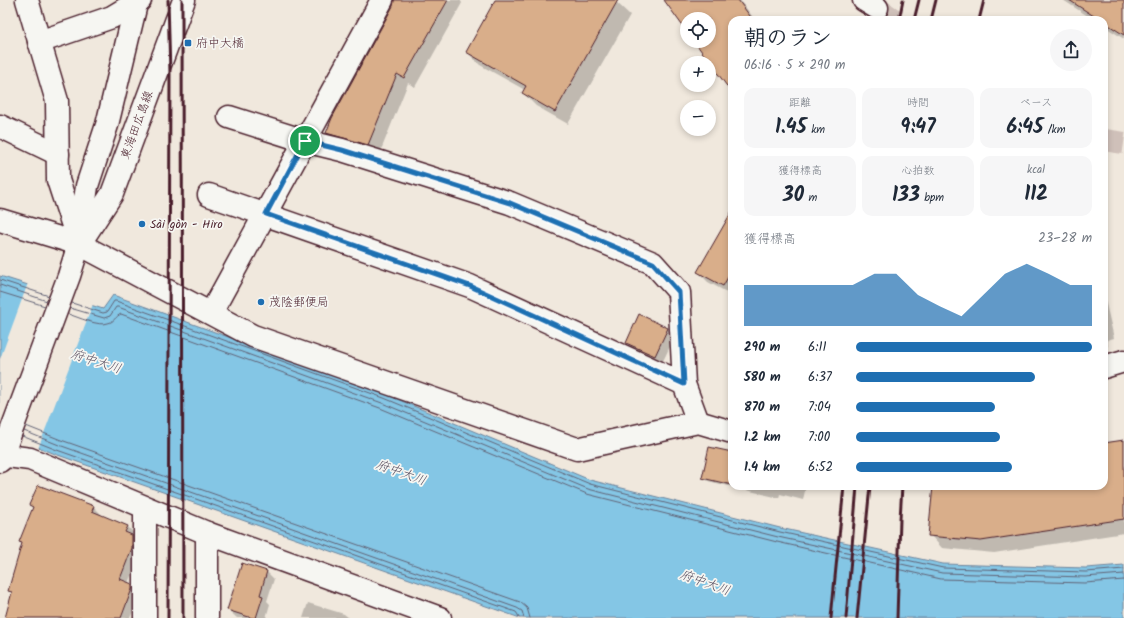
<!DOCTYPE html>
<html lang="ja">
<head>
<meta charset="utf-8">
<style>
  :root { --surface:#fff; --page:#f6f6f7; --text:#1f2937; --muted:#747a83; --accent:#1f6fb2 }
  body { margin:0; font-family:Kalam,"Klee One",sans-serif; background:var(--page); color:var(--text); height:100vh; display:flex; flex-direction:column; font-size:15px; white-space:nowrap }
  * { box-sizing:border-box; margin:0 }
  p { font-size:13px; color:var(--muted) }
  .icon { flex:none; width:22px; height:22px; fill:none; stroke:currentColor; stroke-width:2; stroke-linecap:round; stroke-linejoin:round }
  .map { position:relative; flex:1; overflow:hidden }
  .drawer { position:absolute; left:728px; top:16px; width:380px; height:474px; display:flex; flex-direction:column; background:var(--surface); border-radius:12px; box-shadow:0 2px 6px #0003 }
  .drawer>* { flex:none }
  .tools { position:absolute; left:680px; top:12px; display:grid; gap:8px }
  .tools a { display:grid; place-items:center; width:36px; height:36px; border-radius:50%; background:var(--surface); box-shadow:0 2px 6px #0003; font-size:20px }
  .pin { position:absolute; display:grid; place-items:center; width:34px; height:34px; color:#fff; margin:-17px; border:2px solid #fff; border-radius:50%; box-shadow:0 1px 4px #0007 }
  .round { display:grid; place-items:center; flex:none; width:42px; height:42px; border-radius:21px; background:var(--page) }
  .overview { display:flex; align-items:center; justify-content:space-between; height:68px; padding:0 16px }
  h1 { font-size:22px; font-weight:600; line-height:30px }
  .figures { display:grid; grid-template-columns:repeat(3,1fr); gap:6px; height:68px; padding:4px 16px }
  .figures div { display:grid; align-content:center; border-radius:10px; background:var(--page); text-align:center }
  .figures b { font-size:20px; font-weight:600 }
  .figures small { font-size:11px; font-weight:400 }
  .figures p { font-size:11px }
  .chart { height:112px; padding:8px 16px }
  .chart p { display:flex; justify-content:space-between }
  .chart svg { width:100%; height:72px; margin-top:4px; fill:var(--accent); opacity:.7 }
  ul { padding:0 16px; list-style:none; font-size:13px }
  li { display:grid; grid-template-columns:64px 48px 1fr; align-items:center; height:30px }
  li i { height:10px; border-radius:5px; background:var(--accent) }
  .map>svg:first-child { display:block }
</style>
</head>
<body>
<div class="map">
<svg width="1124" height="618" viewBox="0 0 1124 618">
  <rect width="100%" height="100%" fill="#f0e8dd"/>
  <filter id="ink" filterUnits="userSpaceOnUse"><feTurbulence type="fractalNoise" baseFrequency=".025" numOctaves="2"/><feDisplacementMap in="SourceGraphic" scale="8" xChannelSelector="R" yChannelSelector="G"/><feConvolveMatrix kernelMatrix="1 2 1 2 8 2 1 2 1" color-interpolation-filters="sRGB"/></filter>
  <g filter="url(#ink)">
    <path fill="#84c6e5" stroke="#6d839b" d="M0 276 103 309 113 295 385 394 590 480 780 528 943 564 1086 568 1124 565V618H520L55 454 0 431Z"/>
    <path fill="#f0e8dd" d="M28 283 93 304 38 449 0 434V359Z"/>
    <g fill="#0003">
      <path d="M395 0H460L462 3 415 87 408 83 379 155 337 143 327 133 394 6Z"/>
      <path d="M496 0H614L630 15 568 124 536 106 523 93 525 90 480 65 467 52Z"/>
      <path d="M665 0H740L755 20H732V92L695 41H709V19H687V30Z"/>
      <path d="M1063 0H1124V39L1104 26V20H1094Z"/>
      <path d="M732 213V295L708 282 698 272Z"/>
      <path d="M1104 295 1114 338 1107 340 1108 346 1104 347Z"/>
      <path d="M640 316 668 329 675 336 662 363 634 350 627 343Z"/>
      <path d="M1124 441V533L994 553 942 548 930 535 934 486H1104V444Z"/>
      <path d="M732 453V486H806L803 500 780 494 779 498 708 481 704 477Z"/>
      <path d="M38 486 94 507 101 514 100 515 127 526 134 533 133 537 139 543V556L128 583 132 585 139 592V597L130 618H6L13 594 10 590 23 544 20 542 34 508 31 505Z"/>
      <path d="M243 564 267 572 274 579 267 601 270 604 266 618H237L228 610Z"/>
      <path d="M308 603 344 614 349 618H303Z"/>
    </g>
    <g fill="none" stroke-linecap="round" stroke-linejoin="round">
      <g stroke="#616275" stroke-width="1">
        <path d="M0 280 49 296"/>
        <path d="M0 285 47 301"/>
        <path d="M0 292 45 306"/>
        <path d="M72 303 103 313 107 312 114 301H116L384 398 590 484 780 532 943 568 1086 572 1124 569"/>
        <path d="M70 308 104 318 110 316 116 307H118L382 403 588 489 778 537 942 573 1085 577 1124 574"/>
        <path d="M68 314C78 317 99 327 108 323 114 322 116 316 121 314L380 408 587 494 777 542 941 579 1085 583 1124 580"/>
        <path d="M26 426 61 440 520 602 527 608 530 618"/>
        <path d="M24 431 59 445 517 608 522 611 524 618"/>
        <path d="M22 436 57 450 516 612 518 615 519 618"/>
      </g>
    </g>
    <g fill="#d9ae8a" stroke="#4a1f2b">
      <path d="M394 0H448L404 78 397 74 368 145 326 133 332 118 393 6Z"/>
      <path d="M495 0H618L555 112 522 93 526 86 466 52Z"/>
      <path d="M664 0H738L753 20H732V93L694 41H709V19H687V32Z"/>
      <path d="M1069 0H1124V35L1104 22V20H1100Z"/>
      <path d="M732 211V270L723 286 697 272Z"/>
      <path d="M639 314 668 328 655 356 626 343Z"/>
      <path d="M1124 440V519L981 541 928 536 933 486H1104V443Z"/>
      <path d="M709 447 732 452V485L702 478Z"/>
      <path d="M38 485 94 506 92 511 128 526 125 532 132 535V548L120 579 132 584V589L121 618H5L12 592 8 591 22 543 19 542 33 507 29 505Z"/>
      <path d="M242 563 267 571 260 595 263 596 256 618H252L227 610Z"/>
    </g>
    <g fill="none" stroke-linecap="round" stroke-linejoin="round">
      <g stroke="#cfc0b9" stroke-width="22" stroke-dasharray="22 11" stroke-linecap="butt">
        <path d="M877 8 895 20"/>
        <path d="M1104 140 1124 143"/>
      </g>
      <g stroke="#4a1f2b" stroke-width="25">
        <g id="minor">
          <path d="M27 0 57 101 58 180 79 244"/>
          <path d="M39 42 112 17 140 0"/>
          <path d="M229 117 305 141 342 150 510 203 653 263 679 292 684 384"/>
          <path d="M0 126 58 154"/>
          <path d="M209 195 470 286 684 384 698 422"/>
          <path d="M0 220 79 244 253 336 577 449 698 422 732 432"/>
          <path d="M211 313 382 0"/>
          <path d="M1104 367 1124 361"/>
          <path d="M0 455 30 459 207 533 440 618"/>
          <path d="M145 508V618"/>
          <path d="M207 618V533"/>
        </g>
      </g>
      <g stroke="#4a1f2b" stroke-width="25">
        <g id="major">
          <path d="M864 0 877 8"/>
          <path d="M82 240 112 194 184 0"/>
          <path d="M0 461 69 276 79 244 87 186 107 125 137 0"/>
        </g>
      </g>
      <use href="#minor" stroke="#f6f6f2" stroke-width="22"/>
      <use href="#major" stroke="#f6f6f2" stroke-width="22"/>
      <g stroke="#4a1f2b" stroke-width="3">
        <path d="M182 0 183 618"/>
        <path d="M899 20 903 0"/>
        <path d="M914 20 919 0"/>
        <path d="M931 20 936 0"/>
        <path d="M979 20 984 0"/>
        <path d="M168 618 170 74 168 0"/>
        <path d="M831 618 844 486"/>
        <path d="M846 618 857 486"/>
        <path d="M857 618 870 486"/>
        <path d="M897 618 900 519 902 486"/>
      </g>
    </g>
  </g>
  <g fill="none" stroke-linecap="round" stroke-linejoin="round" filter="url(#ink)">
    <g stroke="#fff" stroke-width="8">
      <path id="route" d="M305 141 342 150 510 203 653 263 679 292 684 384 470 286 266 214Z"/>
    </g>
    <use href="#route" stroke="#1f6fb2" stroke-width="5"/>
  </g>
  <g fill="#1f6fb2" stroke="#f6f6f2" stroke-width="1.5">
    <rect x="184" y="39" width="8" height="8" rx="2"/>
    <circle cx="142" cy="224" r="4"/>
    <circle cx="261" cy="302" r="4"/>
  </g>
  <g text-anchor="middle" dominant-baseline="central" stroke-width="3.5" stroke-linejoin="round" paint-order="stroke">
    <g font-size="12" fill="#4a1f2b" stroke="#f6f6f2" text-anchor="start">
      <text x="196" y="43">府中大橋</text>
      <text x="150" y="224">Sài gòn - Hiro</text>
      <text x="269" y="302">茂陰郵便局</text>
    </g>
    <g font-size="12" fill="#4a1f2b" stroke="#f6f6f2">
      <text transform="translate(137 125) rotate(-70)">東海田広島線</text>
    </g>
    <g font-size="13" font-style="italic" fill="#5b5163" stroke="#f6f6f2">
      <text transform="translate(96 362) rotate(18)">府中大川</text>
      <text transform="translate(401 473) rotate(20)">府中大川</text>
      <text transform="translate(705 583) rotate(20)">府中大川</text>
    </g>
  </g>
</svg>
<div class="tools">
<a><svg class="icon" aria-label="locate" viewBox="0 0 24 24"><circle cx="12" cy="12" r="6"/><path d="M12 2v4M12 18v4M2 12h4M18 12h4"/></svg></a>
<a>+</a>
<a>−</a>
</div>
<div class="pin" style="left:305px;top:141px;background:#1e9e55"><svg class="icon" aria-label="arrive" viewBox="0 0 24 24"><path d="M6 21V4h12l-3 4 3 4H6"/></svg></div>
<section class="drawer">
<div class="overview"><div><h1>朝のラン</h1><p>06:16 · 5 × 290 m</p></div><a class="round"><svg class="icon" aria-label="share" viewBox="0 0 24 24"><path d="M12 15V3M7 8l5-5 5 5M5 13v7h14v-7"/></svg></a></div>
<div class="figures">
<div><p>距離</p><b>1.45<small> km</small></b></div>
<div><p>時間</p><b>9:47</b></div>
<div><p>ペース</p><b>6:45<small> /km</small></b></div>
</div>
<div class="figures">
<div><p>獲得標高</p><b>30<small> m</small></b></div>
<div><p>心拍数</p><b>133<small> bpm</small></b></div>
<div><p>kcal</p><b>112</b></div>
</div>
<div class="chart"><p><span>獲得標高</span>23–28 m</p>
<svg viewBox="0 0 160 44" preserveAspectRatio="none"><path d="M0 44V19L10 19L20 19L30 19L40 19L50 19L60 12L70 12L80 25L90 32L100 38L110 25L120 12L130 6L140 12L150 19L160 19V44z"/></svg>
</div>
<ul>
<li><b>290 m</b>6:11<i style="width:100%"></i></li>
<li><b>580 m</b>6:37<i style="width:76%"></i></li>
<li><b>870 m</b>7:04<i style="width:59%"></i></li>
<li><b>1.2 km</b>7:00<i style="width:61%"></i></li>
<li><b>1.4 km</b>6:52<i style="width:66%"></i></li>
</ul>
</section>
</div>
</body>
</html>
